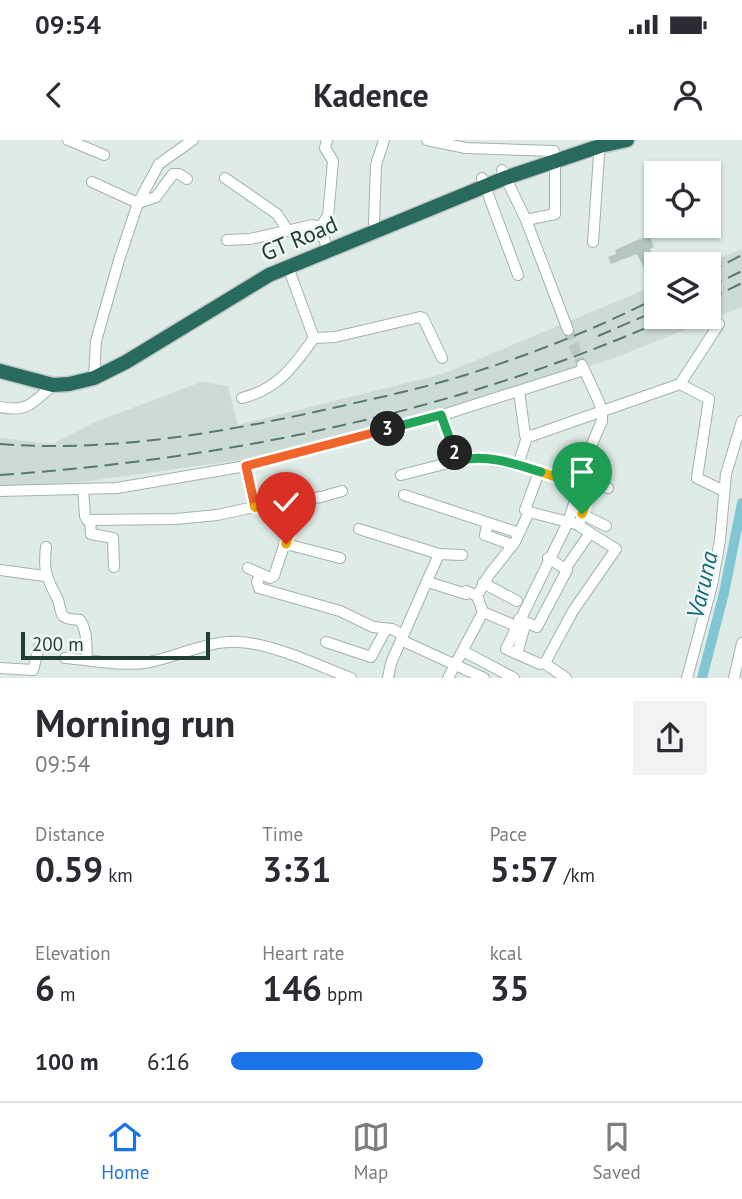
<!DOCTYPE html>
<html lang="en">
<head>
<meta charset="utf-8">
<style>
  :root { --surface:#fff; --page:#f2f2f3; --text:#2b2b33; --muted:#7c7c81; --line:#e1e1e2; --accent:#1a73e8 }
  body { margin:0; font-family:"PT Sans",sans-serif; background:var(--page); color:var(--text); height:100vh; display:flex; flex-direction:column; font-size:26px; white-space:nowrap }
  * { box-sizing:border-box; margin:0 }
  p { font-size:23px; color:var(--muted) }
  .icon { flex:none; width:38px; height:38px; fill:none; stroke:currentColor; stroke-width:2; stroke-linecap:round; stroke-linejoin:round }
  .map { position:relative; height:538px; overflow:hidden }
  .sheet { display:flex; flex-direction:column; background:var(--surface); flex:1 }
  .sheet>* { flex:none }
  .fabs { position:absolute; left:644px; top:21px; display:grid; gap:14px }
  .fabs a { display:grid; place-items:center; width:77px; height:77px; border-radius:0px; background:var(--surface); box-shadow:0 2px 5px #0004; font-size:35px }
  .scale { position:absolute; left:21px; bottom:18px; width:189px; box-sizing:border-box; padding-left:7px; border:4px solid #1f3c35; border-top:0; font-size:19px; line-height:24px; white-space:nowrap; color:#1f3c35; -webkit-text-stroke:5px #eff8f4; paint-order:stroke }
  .pin { position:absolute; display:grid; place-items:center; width:60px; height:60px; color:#fff; margin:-72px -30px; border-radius:50% 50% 50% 0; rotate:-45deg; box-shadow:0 0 7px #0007 }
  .pin .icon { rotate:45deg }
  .km { position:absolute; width:35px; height:35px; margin:-18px; border-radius:50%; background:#222; color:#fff; font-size:19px; line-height:35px; text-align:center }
  .round { display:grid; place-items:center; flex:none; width:74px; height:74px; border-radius:0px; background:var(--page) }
  .head { display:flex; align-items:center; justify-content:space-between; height:119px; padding:0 35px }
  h1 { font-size:38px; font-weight:800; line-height:52px }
  .metrics { display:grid; grid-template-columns:repeat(3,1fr); gap:10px; height:119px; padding:7px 35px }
  .metrics div { display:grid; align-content:center }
  .metrics b { font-size:35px; font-weight:800 }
  .metrics small { font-size:19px; font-weight:400 }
  .metrics p { font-size:19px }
  ul { padding:0 35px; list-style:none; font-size:23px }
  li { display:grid; grid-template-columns:112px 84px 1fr; align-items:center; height:52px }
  li i { height:18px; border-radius:9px; background:var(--accent) }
  .status { display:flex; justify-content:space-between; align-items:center; height:49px; padding:0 35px; background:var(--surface); direction:ltr }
  .status svg { height:19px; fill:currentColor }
  header { display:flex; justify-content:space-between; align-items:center; height:91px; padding:0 35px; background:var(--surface); font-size:32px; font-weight:800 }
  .tab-bar { display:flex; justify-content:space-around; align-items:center; height:98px; border-top:2px solid var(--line); background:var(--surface); font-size:19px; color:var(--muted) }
  .tab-bar a { display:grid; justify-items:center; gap:4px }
  .tab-bar .selected { color:var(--accent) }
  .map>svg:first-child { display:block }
</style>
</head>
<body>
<div class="status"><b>09:54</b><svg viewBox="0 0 49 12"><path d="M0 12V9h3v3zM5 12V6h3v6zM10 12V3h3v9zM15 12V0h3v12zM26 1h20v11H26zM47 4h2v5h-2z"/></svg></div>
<header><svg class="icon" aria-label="back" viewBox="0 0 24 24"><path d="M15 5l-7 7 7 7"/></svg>Kadence<svg class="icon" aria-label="person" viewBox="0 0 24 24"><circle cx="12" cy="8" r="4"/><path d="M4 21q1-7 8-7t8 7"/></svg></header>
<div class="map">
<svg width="742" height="538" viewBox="0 0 742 538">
  <rect width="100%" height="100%" fill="#dfebe6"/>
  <path fill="#cddbd5" d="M742 109V167L614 218 449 271 247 319 83 342 0 347V298L53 304 93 283 201 242 228 246 238 285 443 234 656 145V177H709V124H706Z"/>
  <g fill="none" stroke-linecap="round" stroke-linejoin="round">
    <path stroke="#82c5d5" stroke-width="10" d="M702 538 724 453 742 363"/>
  </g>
  <path fill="#b4c6bf" d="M649 95 654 107 650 109 657 123 644 128 637 114 611 124 608 117 616 114 615 110Z"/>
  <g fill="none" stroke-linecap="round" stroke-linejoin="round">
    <path stroke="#b9c8c3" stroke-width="10" stroke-dasharray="10 5" stroke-linecap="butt" d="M568 190 581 224"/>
    <g stroke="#a2b3ad" stroke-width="12">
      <g id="minor">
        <path d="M68 0 104 15"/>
        <path d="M427 0 466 8 554 11"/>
        <path d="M502 30 526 80 568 190"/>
        <path d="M225 38 277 74 288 91"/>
        <path d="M482 38 518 135"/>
        <path d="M92 42 138 63 156 57 173 34H179L187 39"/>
        <path d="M526 80 555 74V20"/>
        <path d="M374 83 376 25 384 0"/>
        <path d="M320 87 328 76 333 21 325 8 327 0"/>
        <path d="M227 100 250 99 313 85 320 87 325 102"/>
        <path d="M593 102 600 1"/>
        <path d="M288 127 314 198 335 197 420 177 423 178 442 218"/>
        <path d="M94 238 96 201 119 120 138 63 159 24 193 0"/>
        <path d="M680 244 709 259 697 338 724 351"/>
        <path d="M519 251 525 295 531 296 680 244 719 184"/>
        <path d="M242 258C278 249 294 226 314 198"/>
        <path d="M0 267C27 273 34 262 53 245"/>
        <path d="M441 275 458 321"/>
        <path d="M518 325 527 297"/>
        <path d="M246 326 254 367 321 357 342 351"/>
        <path d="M574 333 608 348"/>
        <path d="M401 335 472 317 518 325 570 341 583 315 588 313 602 281V275L599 262 582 225"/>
        <path d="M83 349 85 376 87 380 176 379 217 375 254 367"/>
        <path d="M0 351 117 348 246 326 449 273 584 230"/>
        <path d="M404 355 519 393"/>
        <path d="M529 372 576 384 616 409 573 471 545 523"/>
        <path d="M582 374 606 386"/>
        <path d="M90 380 91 394 113 398 114 427"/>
        <path d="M488 383 485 395 513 405"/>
        <path d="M576 384H579L594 342"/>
        <path d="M359 389 439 414"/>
        <path d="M286 404 340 418"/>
        <path d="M46 407C43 433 47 438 58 460 60 465 60 473 63 476 67 480 75 479 80 480 88 492 86 506 87 520"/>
        <path d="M248 428 270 438 274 436 299 360"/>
        <path d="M565 429 590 393"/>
        <path d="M0 430 45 436"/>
        <path d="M261 434 257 442 259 448 340 471 373 487 392 489 403 495"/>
        <path d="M428 442 466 454V451L477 456 489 435 515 402 529 372 525 370 539 332"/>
        <path d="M483 443 517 461"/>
        <path d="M483 472 516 486"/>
        <path d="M519 479 537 487 567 430 548 418"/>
        <path d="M401 500 484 538"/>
        <path d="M326 502 371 517 386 489"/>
        <path d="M463 511 514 538"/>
        <path d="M517 514 526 482"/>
        <path d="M65 518C92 520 123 527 150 522 179 516 209 500 239 502 274 504 317 525 351 538"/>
        <path d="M0 528 33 530 39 507"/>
        <path d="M388 538 391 523 439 414 462 415"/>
        <path d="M448 538 483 472 477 456"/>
        <path d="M566 538 544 523 540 524 506 509 568 382 575 361 569 341"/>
        <path d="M687 538 712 445 720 400 726 334 742 281"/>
        <path d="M734 538 742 503"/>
      </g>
    </g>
    <g stroke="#c0c8c6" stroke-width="17">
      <path id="highway" d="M0 231 53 245 69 244 94 238 126 222 269 135 505 38 600 6 627 0"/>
    </g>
    <use href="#minor" stroke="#fff" stroke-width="10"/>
    <use href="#highway" stroke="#296a5f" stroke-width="14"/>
    <g stroke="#597871" stroke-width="2" stroke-dasharray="14 7" stroke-linecap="butt">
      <path d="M709 132 742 115"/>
      <path d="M709 147 742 131"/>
      <path d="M709 159 742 143"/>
      <path d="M598 196 656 171"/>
      <path d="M0 304C105 312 208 295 310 273 363 261 423 249 475 232 537 212 598 188 656 158"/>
      <path d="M0 335C230 319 460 271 671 177"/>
    </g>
  </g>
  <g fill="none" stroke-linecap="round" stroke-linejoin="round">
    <g stroke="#fff" stroke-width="14">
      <path id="split-1" d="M541 332 568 341 574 333 594 342 582 374"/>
    </g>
    <g stroke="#fff" stroke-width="14">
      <path id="split-2" d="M455 313 458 321C484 313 516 324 541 332"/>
    </g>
    <g stroke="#fff" stroke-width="14">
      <path id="split-3" d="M388 289 441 275 455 313"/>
    </g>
    <g stroke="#fff" stroke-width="14">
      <path id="split-4" d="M296 313 388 289"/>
    </g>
    <g stroke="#fff" stroke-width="14">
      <path id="split-5" d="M255 367 246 326 296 313"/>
    </g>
    <g stroke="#fff" stroke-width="14">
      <path id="split-6" d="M255 367 299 360 286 404"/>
    </g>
    <use href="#split-1" stroke="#f5b400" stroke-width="9"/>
    <use href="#split-2" stroke="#22a559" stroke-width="9"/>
    <use href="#split-3" stroke="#22a559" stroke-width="9"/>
    <use href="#split-4" stroke="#f0652b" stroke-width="9"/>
    <use href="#split-5" stroke="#f0652b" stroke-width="9"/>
    <use href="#split-6" stroke="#f5b400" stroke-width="9"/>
  </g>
  <g text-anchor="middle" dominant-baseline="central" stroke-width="5" stroke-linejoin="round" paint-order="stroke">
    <g font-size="23" fill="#1f3c35" stroke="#eff8f4">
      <text transform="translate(299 98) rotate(-23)">GT Road</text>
    </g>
    <g font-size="24" font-style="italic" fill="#16667c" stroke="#eff8f4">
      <text transform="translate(702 445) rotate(-77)">Varuna</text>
    </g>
  </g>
</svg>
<div class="fabs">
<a><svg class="icon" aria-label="locate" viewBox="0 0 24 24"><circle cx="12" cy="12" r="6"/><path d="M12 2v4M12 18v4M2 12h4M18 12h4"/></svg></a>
<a><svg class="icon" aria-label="layers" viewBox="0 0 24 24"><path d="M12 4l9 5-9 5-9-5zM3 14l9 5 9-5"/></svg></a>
</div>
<div class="scale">200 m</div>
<div class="pin" style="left:582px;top:374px;background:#1e9e55"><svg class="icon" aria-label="arrive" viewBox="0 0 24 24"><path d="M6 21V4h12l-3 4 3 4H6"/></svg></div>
<div class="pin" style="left:286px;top:404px;background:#d93025"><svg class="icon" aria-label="check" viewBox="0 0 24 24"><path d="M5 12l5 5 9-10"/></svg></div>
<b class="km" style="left:455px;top:313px">2</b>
<b class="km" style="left:388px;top:289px">3</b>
</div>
<section class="sheet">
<div class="head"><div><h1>Morning run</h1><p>09:54</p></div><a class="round"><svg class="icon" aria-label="share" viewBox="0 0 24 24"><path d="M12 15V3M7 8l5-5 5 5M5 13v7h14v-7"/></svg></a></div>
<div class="metrics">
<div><p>Distance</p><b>0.59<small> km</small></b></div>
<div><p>Time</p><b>3:31</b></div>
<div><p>Pace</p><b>5:57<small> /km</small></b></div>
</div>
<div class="metrics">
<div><p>Elevation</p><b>6<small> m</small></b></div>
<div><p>Heart rate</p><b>146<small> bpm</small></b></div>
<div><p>kcal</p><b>35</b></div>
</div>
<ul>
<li><b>100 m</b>6:16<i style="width:53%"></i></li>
</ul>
</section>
<nav class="tab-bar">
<a class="selected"><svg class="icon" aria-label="home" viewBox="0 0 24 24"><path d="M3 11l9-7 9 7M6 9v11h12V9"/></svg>Home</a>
<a><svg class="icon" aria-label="map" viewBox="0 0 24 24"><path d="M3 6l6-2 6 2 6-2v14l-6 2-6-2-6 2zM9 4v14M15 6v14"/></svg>Map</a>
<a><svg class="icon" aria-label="saved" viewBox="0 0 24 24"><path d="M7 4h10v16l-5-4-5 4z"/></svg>Saved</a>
</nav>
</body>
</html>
